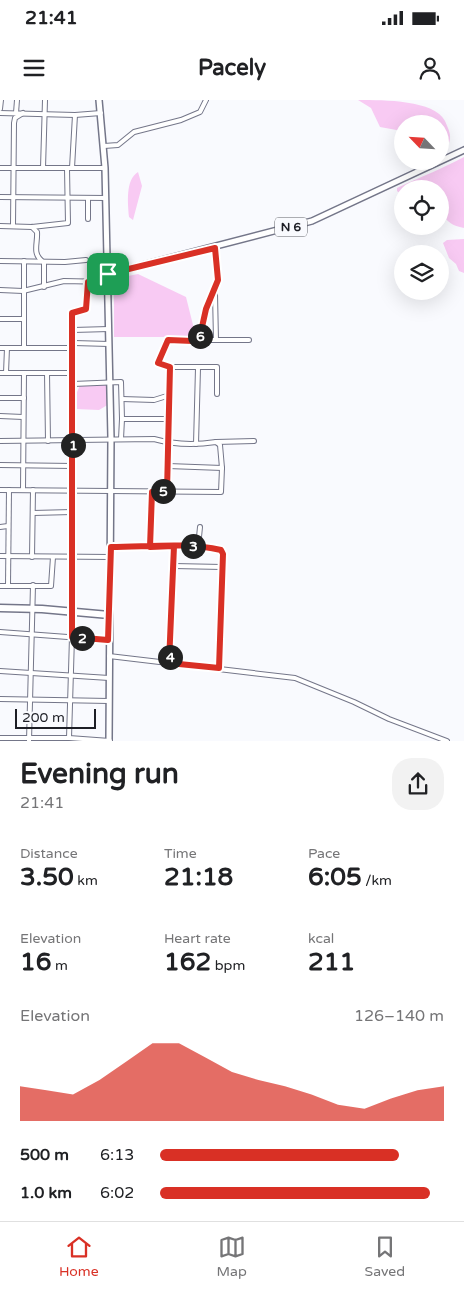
<!DOCTYPE html>
<html lang="en">
<head>
<meta charset="utf-8">
<style>
  :root { --surface:#fff; --page:#f2f2f2; --text:#202124; --muted:#757577; --line:#e0e0e0; --accent:#d93025 }
  body { margin:0; font-family:"Varela Round",sans-serif; background:var(--page); color:var(--text); height:100vh; display:flex; flex-direction:column; font-size:19px; white-space:nowrap }
  * { box-sizing:border-box; margin:0 }
  p { font-size:16px; color:var(--muted) }
  .icon { flex:none; width:28px; height:28px; fill:none; stroke:currentColor; stroke-width:2; stroke-linecap:round; stroke-linejoin:round }
  .map { position:relative; height:641px; overflow:hidden }
  .panel { display:flex; flex-direction:column; background:var(--surface); flex:1 }
  .panel>* { flex:none }
  .needle { width:32px; rotate:295deg }
  .controls { position:absolute; left:394px; top:15px; display:grid; gap:10px }
  .controls a { display:grid; place-items:center; width:55px; height:55px; border-radius:50%; background:var(--surface); box-shadow:0 5px 20px #0002; font-size:25px }
  .scale { position:absolute; left:15px; bottom:12px; width:81px; box-sizing:border-box; padding-left:5px; border:2px solid #1d1e25; border-top:0; font-size:14px; line-height:18px; white-space:nowrap; color:#1d1e25; -webkit-text-stroke:4px #f9fafe; paint-order:stroke }
  .pin { position:absolute; display:grid; place-items:center; width:42px; height:42px; color:#fff; margin:-21px; border-radius:10px; box-shadow:0 2px 8px #0006 }
  .km { position:absolute; width:25px; height:25px; margin:-12px; border-radius:50%; background:#222; color:#fff; font-size:14px; line-height:25px; text-align:center }
  .round { display:grid; place-items:center; flex:none; width:52px; height:52px; border-radius:20px; background:var(--page) }
  .head { display:flex; align-items:center; justify-content:space-between; height:85px; padding:0 20px }
  h1 { font-size:28px; font-weight:800; line-height:38px }
  .figures { display:grid; grid-template-columns:repeat(3,1fr); gap:8px; height:85px; padding:5px 20px }
  .figures div { display:grid; align-content:center }
  .figures b { font-size:25px; font-weight:800 }
  .figures small { font-size:14px; font-weight:400 }
  .figures p { font-size:14px }
  .chart { height:140px; padding:10px 20px }
  .chart p { display:flex; justify-content:space-between }
  .chart svg { width:100%; height:90px; margin-top:5px; fill:var(--accent); opacity:.7 }
  ul { padding:0 20px; list-style:none; font-size:16px }
  li { display:grid; grid-template-columns:80px 60px 1fr; align-items:center; height:38px }
  li i { height:12px; border-radius:6px; background:var(--accent) }
  .status { display:flex; justify-content:space-between; align-items:center; height:35px; padding:0 25px; background:var(--surface); direction:ltr }
  .status svg { height:14px; fill:currentColor }
  header { display:flex; justify-content:space-between; align-items:center; height:65px; padding:0 20px; background:var(--surface); font-size:22px; font-weight:800 }
  .dock { display:flex; justify-content:space-around; align-items:center; height:70px; border-top:1px solid var(--line); background:var(--surface); font-size:14px; color:var(--muted) }
  .dock a { display:grid; justify-items:center; gap:2px }
  .dock .current { color:var(--accent) }
  .map>svg:first-child { display:block }
</style>
</head>
<body>
<div class="status"><b>21:41</b><svg viewBox="0 0 49 12"><path d="M0 12V9h3v3zM5 12V6h3v6zM10 12V3h3v9zM15 12V0h3v12zM26 1h20v11H26zM47 4h2v5h-2z"/></svg></div>
<header><svg class="icon" aria-label="menu" viewBox="0 0 24 24"><path d="M4 6h16M4 12h16M4 18h16"/></svg>Pacely<svg class="icon" aria-label="person" viewBox="0 0 24 24"><circle cx="12" cy="8" r="4"/><path d="M4 21q1-7 8-7t8 7"/></svg></header>
<div class="map">
<svg width="464" height="641" viewBox="0 0 464 641">
  <rect width="100%" height="100%" fill="#f9fafe"/>
  <g fill="#f8caf3">
    <path d="M358 0C385 0 434 0 445 21 448 29 452 34 449 43L440 47V24H402V31L380 27 371 8Z"/>
    <path d="M464 57V128C441 124 440 109 440 89H402V95L397 91V88C420 77 442 69 464 57Z"/>
    <path d="M138 72 142 86 133 120 129 117C128 104 125 80 138 72Z"/>
    <path d="M464 139V173L459 171 456 164 449 158 443 143 447 140Z"/>
    <path d="M138 174 186 197 196 237H114V184L123 177Z"/>
    <path d="M80 285H107L109 304 99 310 76 309 75 297Z"/>
  </g>
  <g fill="none" stroke-linecap="round" stroke-linejoin="round">
    <g stroke="#747689" stroke-width="6">
      <g id="minor">
        <path d="M0 9 1 0"/>
        <path d="M0 13 75 15 101 13"/>
        <path d="M16 13 17 0"/>
        <path d="M104 46 118 45 134 32 181 20 200 12 206 0"/>
        <path d="M0 68H105"/>
        <path d="M43 68 45 0"/>
        <path d="M72 68 75 15"/>
        <path d="M0 97 106 98"/>
        <path d="M88 119V98"/>
        <path d="M13 125 14 23 15 18 23 13"/>
        <path d="M0 126 32 127 68 123 67 69"/>
        <path d="M32 127 37 132C38 143 32 153 42 161"/>
        <path d="M215 148 218 180 207 209 200 236 193 241 168 240 158 263 171 267H217V294"/>
        <path d="M0 161 65 162 86 160"/>
        <path d="M24 161V248"/>
        <path d="M44 162V187"/>
        <path d="M0 190 23 191 64 181 108 182"/>
        <path d="M215 194 216 240"/>
        <path d="M0 219H23"/>
        <path d="M73 230 109 229"/>
        <path d="M197 240H249"/>
        <path d="M74 243 109 244"/>
        <path d="M0 248H74"/>
        <path d="M0 273H73"/>
        <path d="M6 273 7 248"/>
        <path d="M47 273 48 341"/>
        <path d="M73 284 121 282 122 319H169L171 267"/>
        <path d="M0 298H24"/>
        <path d="M122 299 154 300 170 295"/>
        <path d="M0 316 23 317"/>
        <path d="M121 339 122 319"/>
        <path d="M0 341 154 339C175 345 195 345 216 342L220 345 222 368 168 366"/>
        <path d="M216 342 254 341"/>
        <path d="M196 344 198 268"/>
        <path d="M0 365 73 366"/>
        <path d="M0 390 221 392 222 368"/>
        <path d="M23 390 24 273"/>
        <path d="M167 391 169 319"/>
        <path d="M33 413 72 412"/>
        <path d="M0 427 8 426"/>
        <path d="M194 446 199 437 200 427"/>
        <path d="M111 447 194 446 221 450 223 453 219 568"/>
        <path d="M150 447 152 392"/>
        <path d="M0 456 111 457"/>
        <path d="M32 457 33 390"/>
        <path d="M174 466 222 467"/>
        <path d="M0 486H51L53 457"/>
        <path d="M8 486 9 390"/>
        <path d="M0 532 108 540"/>
        <path d="M109 556 295 578 354 602 389 619 447 641"/>
        <path d="M169 563 174 446"/>
        <path d="M0 571 109 578"/>
        <path d="M0 599 109 601"/>
        <path d="M0 638H69L110 641"/>
        <path d="M69 638 72 537V217L75 211 86 209 88 182"/>
        <path d="M29 641 33 485"/>
      </g>
    </g>
    <g stroke="#747689" stroke-width="8">
      <g id="major">
        <path d="M99 0 105 68 111 338 109 641"/>
        <path d="M108 174 312 121 464 50"/>
      </g>
    </g>
    <g stroke="#747689" stroke-width="9">
      <path id="highway" d="M0 508 42 509 109 515"/>
    </g>
    <use href="#minor" stroke="#fff" stroke-width="4"/>
    <use href="#major" stroke="#fff" stroke-width="5"/>
    <use href="#highway" stroke="#fff" stroke-width="6"/>
  </g>
  <g fill="none" stroke-linecap="round" stroke-linejoin="round">
    <g stroke="#fff" stroke-width="10">
      <path id="route" d="M108 174V182H88L86 209 72 213V537L108 540 111 447C147 447 186 442 221 450L223 454 219 568 169 563 174 446 150 447 152 392 167 391 170 267 158 263 168 240 193 241 200 236 206 209 218 180 215 148 108 174"/>
    </g>
    <use href="#route" stroke="#d93025" stroke-width="6"/>
  </g>
  <g text-anchor="middle" dominant-baseline="central" stroke-width="4.5" stroke-linejoin="round" paint-order="stroke">
    <rect fill="#f9fafe" stroke="#5f6066" stroke-width="1" x="275" y="117.5" width="32" height="19" rx="4"/>
    <g font-size="12" font-weight="bold" fill="#1d1e25">
      <text x="291" y="127">N 6</text>
    </g>
  </g>
</svg>
<div class="controls">
<a><svg class="needle" viewBox="-14 -14 28 28"><path d="M0-13l5 13h-10z" fill="#e53935"/><path d="M0 13l5-13h-10z" fill="#757577"/></svg></a>
<a><svg class="icon" aria-label="locate" viewBox="0 0 24 24"><circle cx="12" cy="12" r="6"/><path d="M12 2v4M12 18v4M2 12h4M18 12h4"/></svg></a>
<a><svg class="icon" aria-label="layers" viewBox="0 0 24 24"><path d="M12 4l9 5-9 5-9-5zM3 14l9 5 9-5"/></svg></a>
</div>
<div class="scale">200 m</div>
<div class="pin" style="left:108px;top:174px;background:#1e9e55"><svg class="icon" aria-label="arrive" viewBox="0 0 24 24"><path d="M6 21V4h12l-3 4 3 4H6"/></svg></div>
<b class="km" style="left:73px;top:345px">1</b>
<b class="km" style="left:82px;top:538px">2</b>
<b class="km" style="left:193px;top:446px">3</b>
<b class="km" style="left:170px;top:557px">4</b>
<b class="km" style="left:163px;top:391px">5</b>
<b class="km" style="left:200px;top:236px">6</b>
</div>
<section class="panel">
<div class="head"><div><h1>Evening run</h1><p>21:41</p></div><a class="round"><svg class="icon" aria-label="share" viewBox="0 0 24 24"><path d="M12 15V3M7 8l5-5 5 5M5 13v7h14v-7"/></svg></a></div>
<div class="figures">
<div><p>Distance</p><b>3.50<small> km</small></b></div>
<div><p>Time</p><b>21:18</b></div>
<div><p>Pace</p><b>6:05<small> /km</small></b></div>
</div>
<div class="figures">
<div><p>Elevation</p><b>16<small> m</small></b></div>
<div><p>Heart rate</p><b>162<small> bpm</small></b></div>
<div><p>kcal</p><b>211</b></div>
</div>
<div class="chart"><p><span>Elevation</span>126–140 m</p>
<svg viewBox="0 0 160 44" preserveAspectRatio="none"><path d="M0 44V27L10 29L20 31L30 24L40 15L50 6L60 6L70 13L80 20L90 24L100 27L110 31L120 36L130 38L140 33L150 29L160 27V44z"/></svg>
</div>
<ul>
<li><b>500 m</b>6:13<i style="width:84%"></i></li>
<li><b>1.0 km</b>6:02<i style="width:95%"></i></li>
</ul>
</section>
<nav class="dock">
<a class="current"><svg class="icon" aria-label="home" viewBox="0 0 24 24"><path d="M3 11l9-7 9 7M6 9v11h12V9"/></svg>Home</a>
<a><svg class="icon" aria-label="map" viewBox="0 0 24 24"><path d="M3 6l6-2 6 2 6-2v14l-6 2-6-2-6 2zM9 4v14M15 6v14"/></svg>Map</a>
<a><svg class="icon" aria-label="saved" viewBox="0 0 24 24"><path d="M7 4h10v16l-5-4-5 4z"/></svg>Saved</a>
</nav>
</body>
</html>
